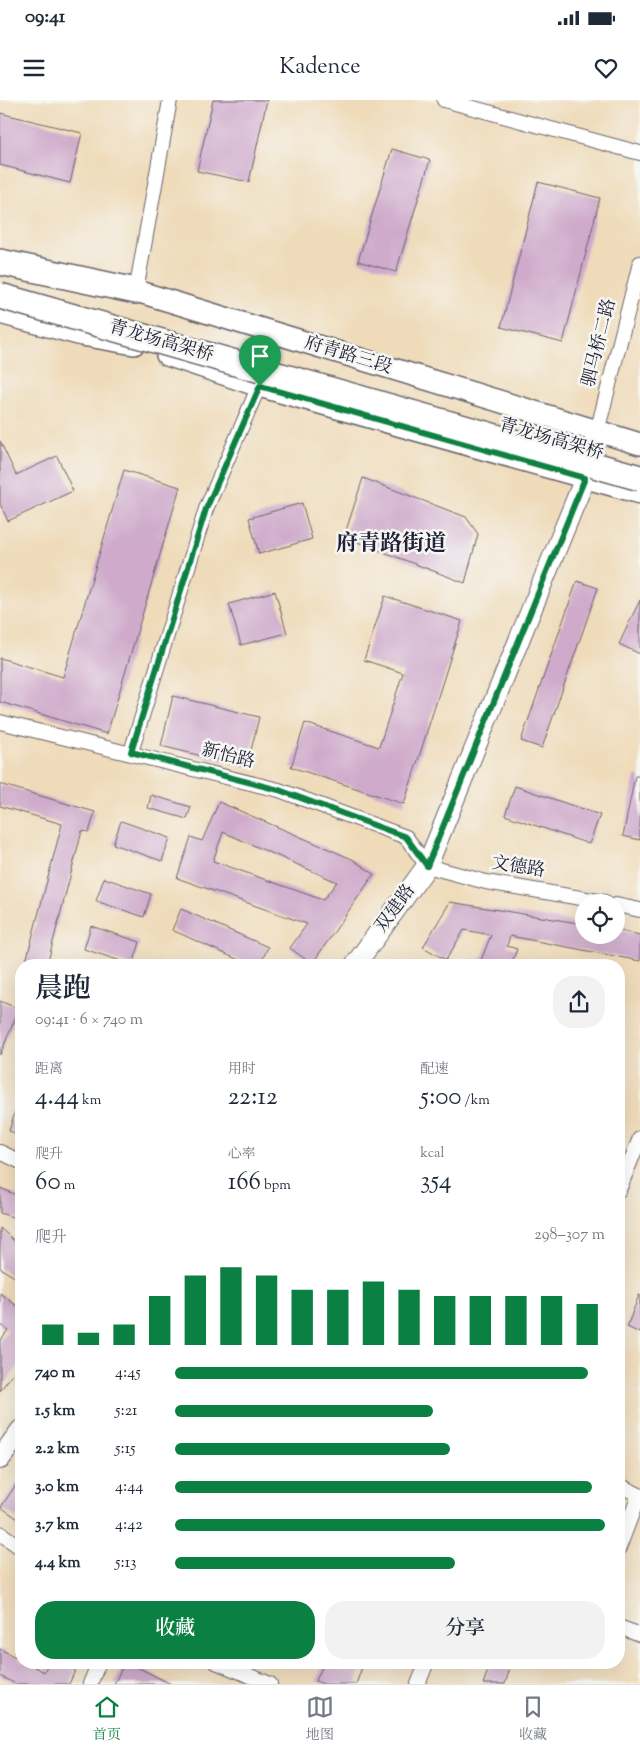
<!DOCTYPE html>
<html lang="zh">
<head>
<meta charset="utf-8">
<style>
  :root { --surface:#fff; --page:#f2f2f3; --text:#1f2937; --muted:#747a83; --line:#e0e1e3; --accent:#0b8043 }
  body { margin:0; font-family:"Sorts Mill Goudy","Noto Serif SC",serif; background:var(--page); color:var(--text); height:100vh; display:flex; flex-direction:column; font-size:19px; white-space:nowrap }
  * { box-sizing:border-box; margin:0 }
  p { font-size:16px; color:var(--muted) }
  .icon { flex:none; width:28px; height:28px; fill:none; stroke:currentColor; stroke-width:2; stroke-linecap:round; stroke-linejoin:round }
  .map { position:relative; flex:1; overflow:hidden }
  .side { position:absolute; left:15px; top:859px; width:610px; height:710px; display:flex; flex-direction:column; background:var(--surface); border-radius:20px; box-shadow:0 5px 20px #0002 }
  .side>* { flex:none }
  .fabs { position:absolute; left:575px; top:794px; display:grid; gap:10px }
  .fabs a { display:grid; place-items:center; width:50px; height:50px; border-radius:50%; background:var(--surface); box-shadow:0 5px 20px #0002; font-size:25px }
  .pin { position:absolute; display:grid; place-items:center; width:42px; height:42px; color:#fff; margin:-51px -21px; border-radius:50% 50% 50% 0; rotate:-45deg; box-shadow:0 0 5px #0007 }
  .pin .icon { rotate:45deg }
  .round { display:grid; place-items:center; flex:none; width:52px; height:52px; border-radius:20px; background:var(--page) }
  .head { display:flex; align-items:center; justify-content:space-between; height:85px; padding:0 20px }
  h1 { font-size:28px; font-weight:600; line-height:38px }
  .figures { display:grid; grid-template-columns:repeat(3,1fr); gap:8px; height:85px; padding:5px 20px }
  .figures div { display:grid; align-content:center }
  .figures b { font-size:25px; font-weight:600 }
  .figures small { font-size:14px; font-weight:400 }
  .figures p { font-size:14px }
  .chart { height:140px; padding:10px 20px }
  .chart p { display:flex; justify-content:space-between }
  .chart svg { width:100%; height:90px; margin-top:5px; stroke:var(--accent); stroke-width:6 }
  .action { display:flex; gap:10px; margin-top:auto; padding:10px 20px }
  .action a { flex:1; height:58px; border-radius:20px; background:var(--accent); color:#fff; font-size:20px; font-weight:600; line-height:58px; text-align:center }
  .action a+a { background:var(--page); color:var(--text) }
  ul { padding:0 20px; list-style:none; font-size:16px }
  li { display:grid; grid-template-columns:80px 60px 1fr; align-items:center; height:38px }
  li i { height:12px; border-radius:6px; background:var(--accent) }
  .status { display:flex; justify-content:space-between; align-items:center; height:35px; padding:0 25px; background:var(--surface); direction:ltr }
  .status svg { height:14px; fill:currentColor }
  header { display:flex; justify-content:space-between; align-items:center; height:65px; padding:0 20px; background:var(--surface); font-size:22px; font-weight:600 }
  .tabs { display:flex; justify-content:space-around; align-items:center; height:70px; border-top:1px solid var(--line); background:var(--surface); font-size:14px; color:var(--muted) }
  .tabs a { display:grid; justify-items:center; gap:2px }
  .tabs .on { color:var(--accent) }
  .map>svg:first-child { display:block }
</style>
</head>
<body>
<div class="status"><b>09:41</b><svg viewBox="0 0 49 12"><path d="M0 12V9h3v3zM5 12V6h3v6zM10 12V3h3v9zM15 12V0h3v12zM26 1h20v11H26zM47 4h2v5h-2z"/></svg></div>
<header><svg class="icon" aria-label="menu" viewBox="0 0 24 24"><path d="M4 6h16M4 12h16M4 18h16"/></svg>Kadence<svg class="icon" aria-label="heart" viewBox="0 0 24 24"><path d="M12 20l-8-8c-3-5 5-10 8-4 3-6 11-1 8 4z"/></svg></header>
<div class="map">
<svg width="640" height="1584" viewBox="0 0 640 1584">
  <rect width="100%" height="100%" fill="#f6f6f2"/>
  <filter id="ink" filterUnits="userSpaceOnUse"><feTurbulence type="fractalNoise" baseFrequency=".02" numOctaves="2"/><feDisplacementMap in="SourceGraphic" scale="10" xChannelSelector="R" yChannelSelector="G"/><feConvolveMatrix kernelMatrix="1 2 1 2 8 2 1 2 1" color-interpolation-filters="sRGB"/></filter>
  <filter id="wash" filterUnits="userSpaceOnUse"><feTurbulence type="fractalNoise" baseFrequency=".0096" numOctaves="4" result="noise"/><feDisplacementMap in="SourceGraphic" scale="20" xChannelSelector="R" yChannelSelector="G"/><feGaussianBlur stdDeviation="1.12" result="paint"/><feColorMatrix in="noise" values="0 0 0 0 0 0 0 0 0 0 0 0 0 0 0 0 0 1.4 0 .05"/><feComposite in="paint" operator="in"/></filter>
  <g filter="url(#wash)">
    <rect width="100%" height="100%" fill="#efdbba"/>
    <g id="blocks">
      <g fill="#cfaacb" fill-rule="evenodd">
        <path d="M213 0H267L249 82 197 71Z"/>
        <path d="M0 13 82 33 70 83 0 65Z"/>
        <path d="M392 49 430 60 396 172 358 161Z"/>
        <path d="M538 82 600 98 563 243 501 227Z"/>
        <path d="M0 341 16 375 57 356 73 391 8 421 0 404Z"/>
        <path d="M124 370 180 387 107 634 0 602V558L63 577Z"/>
        <path d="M363 378 466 417 478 434 465 483 344 437Z"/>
        <path d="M302 403 312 439 259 454 249 418Z"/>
        <path d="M577 481 598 488 542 648 521 641Z"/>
        <path d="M275 491 287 533 241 545 229 504Z"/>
        <path d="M385 496 462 521 404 704 291 667 305 623 379 647 403 573 364 560Z"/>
        <path d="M640 500V554L619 544Z"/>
        <path d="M173 596 259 617 247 667 161 646Z"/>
        <path d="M635 676H640V740L623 736Z"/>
        <path d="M0 684 95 712 89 732 82 731 47 865H25L62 724 0 706Z"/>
        <path d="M515 686 600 715 589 744 505 715Z"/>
        <path d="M151 695 191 707 187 719 148 708Z"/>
        <path d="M219 702 352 759 374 774 312 864 290 848 307 824 177 778 191 737 202 741ZM223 732 337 782 323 800 213 761Z"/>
        <path d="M121 721 170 738 162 761 113 744Z"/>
        <path d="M104 778 151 794 144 817 96 801Z"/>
        <path d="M450 802 584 824V835H616V830L640 835V861L510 836 507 846 517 849 511 865H479L491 835 464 830 446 860 423 847Z"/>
        <path d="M181 809 268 847 260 865H250L172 830Z"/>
        <path d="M91 826 140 842 133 865 84 849Z"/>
        <path d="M0 901 19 909 0 955Z"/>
        <path d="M19 998 21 999V1035L9 1031Z"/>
        <path d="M0 1088 21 1097V1120L0 1113Z"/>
        <path d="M0 1128 21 1147V1181L0 1168Z"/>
        <path d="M0 1193 21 1209V1262L0 1291V1241L8 1230 0 1225Z"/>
        <path d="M639 1195H640V1233L627 1227Z"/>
        <path d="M21 1377V1421L1 1407Z"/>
        <path d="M0 1549 21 1560V1562H26L44 1572 49 1562H79L69 1584H16L0 1576Z"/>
        <path d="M125 1562H127L171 1584H114Z"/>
        <path d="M324 1562H364L356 1584H323L316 1581Z"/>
        <path d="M491 1562H512L505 1584H483Z"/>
      </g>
    </g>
  </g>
  <g filter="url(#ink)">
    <use href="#blocks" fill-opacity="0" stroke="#6a6367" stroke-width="1"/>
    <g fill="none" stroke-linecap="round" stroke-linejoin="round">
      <g stroke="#6a6367" stroke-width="16">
        <g id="street">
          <path d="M444 0 640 53"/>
          <path d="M136 191 170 0"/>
          <path d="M597 332 640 163"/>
          <path d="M0 622 279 690 406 737 427 766 486 782 604 802"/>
          <path d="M131 652 206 409 259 286"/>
          <path d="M616 805 640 810"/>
          <path d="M0 1052 21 1062"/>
          <path d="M619 1090 640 1038"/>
          <path d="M619 1385 639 1395 619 1448"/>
          <path d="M0 1433 21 1448"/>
          <path d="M619 1527 640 1535"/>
          <path d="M216 1562 270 1584"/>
          <path d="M90 1584 99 1562"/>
          <path d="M418 1584 427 1562"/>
        </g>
      </g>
      <g stroke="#6a6367" stroke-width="22">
        <g id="secondary">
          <path d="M355 865 427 766 585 378 597 332"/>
          <path d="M0 1359 21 1330"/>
        </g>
      </g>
      <g stroke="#6a6367" stroke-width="24">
        <g id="primary">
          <path d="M120 186 640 344"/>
          <path d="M0 213 82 235 134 244"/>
          <path d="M167 255 259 286 640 393"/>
        </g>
      </g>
      <g stroke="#6a6367" stroke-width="28">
        <path id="highway" d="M0 162 136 191"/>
      </g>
      <use href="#street" stroke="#fff" stroke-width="14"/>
      <use href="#secondary" stroke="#fff" stroke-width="20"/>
      <use href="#primary" stroke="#fff" stroke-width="21"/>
      <use href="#highway" stroke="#fff" stroke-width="25"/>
      <g stroke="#6a6367" stroke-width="28" stroke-linecap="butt">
        <path id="highway-bridge" d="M0 196 640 378"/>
      </g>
      <use href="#highway-bridge" stroke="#fff" stroke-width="25"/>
    </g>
  </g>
  <g fill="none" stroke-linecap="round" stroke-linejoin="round" filter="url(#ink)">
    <g stroke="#fff" stroke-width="10">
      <path id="route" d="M260 286 585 378 427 766 406 737 279 690 131 652 206 409Z"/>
    </g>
    <use href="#route" stroke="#0b8043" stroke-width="6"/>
  </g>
  <g text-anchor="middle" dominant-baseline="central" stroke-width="5" stroke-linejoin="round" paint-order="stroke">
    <g font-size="18" fill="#22223b" stroke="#f6f6f2">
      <text transform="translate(161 242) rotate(16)">青龙场高架桥</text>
      <text transform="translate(600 243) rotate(-76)">驷马桥二路</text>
      <text transform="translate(348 256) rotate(17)">府青路三段</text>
      <text transform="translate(551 340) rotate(16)">青龙场高架桥</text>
      <text transform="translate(228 657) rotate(14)">新怡路</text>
      <text transform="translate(518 768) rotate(9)">文德路</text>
      <text transform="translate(396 809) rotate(-54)">双建路</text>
    </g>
    <g font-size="22" font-weight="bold" fill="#22223b" stroke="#f6f6f2">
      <text x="391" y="445">府青路街道</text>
    </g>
  </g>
</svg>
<div class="fabs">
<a><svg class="icon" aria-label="locate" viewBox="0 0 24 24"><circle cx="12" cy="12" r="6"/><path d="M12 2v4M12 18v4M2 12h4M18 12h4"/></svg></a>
</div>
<div class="pin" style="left:260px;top:286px;background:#1e9e55"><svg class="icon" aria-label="arrive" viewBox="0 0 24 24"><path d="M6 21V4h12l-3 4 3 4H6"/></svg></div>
<section class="side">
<div class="head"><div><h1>晨跑</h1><p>09:41 · 6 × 740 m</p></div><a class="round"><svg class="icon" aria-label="share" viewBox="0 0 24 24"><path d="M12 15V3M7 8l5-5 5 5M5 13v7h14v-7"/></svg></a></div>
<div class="figures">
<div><p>距离</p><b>4.44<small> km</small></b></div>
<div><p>用时</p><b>22:12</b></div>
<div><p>配速</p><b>5:00<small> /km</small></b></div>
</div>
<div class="figures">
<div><p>爬升</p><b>60<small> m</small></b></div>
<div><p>心率</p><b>166<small> bpm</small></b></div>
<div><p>kcal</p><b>354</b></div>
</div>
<div class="chart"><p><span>爬升</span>298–307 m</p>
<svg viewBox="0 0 160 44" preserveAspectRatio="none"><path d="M5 44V34M15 44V38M25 44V34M35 44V20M45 44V10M55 44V6M65 44V10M75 44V17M85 44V17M95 44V13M105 44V17M115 44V20M125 44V20M135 44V20M145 44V20M155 44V24"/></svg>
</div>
<ul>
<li><b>740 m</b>4:45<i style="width:96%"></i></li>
<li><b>1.5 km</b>5:21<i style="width:60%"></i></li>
<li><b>2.2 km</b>5:15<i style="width:64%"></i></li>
<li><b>3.0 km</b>4:44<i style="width:97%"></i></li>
<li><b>3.7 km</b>4:42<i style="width:100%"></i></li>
<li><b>4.4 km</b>5:13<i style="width:65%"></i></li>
</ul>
<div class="action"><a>收藏</a><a>分享</a></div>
</section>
</div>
<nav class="tabs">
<a class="on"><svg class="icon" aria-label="home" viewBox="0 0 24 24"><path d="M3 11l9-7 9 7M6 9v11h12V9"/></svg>首页</a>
<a><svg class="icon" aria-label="map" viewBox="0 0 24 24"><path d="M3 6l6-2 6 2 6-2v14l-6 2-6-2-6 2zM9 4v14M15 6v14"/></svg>地图</a>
<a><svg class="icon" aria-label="saved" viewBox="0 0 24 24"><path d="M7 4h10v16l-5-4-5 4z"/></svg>收藏</a>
</nav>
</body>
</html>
